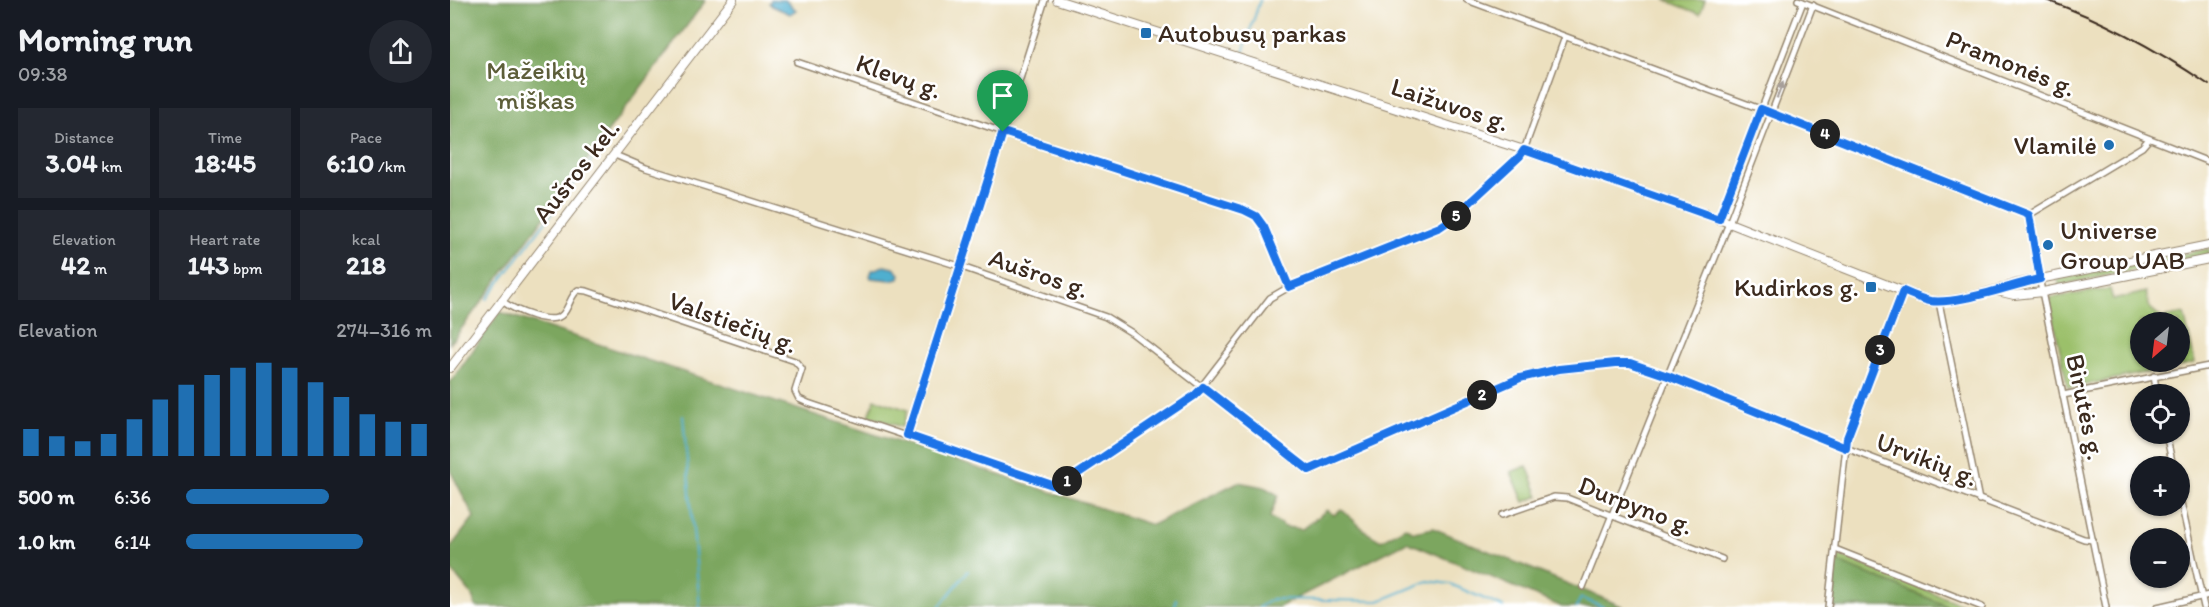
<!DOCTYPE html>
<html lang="en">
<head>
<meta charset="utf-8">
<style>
  :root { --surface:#171b24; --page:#242831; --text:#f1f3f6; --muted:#9ea1a6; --accent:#1f6fb2 }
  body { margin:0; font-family:Itim,sans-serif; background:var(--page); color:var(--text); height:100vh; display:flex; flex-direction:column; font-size:22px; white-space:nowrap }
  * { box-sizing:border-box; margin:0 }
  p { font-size:20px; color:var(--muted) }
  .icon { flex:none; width:33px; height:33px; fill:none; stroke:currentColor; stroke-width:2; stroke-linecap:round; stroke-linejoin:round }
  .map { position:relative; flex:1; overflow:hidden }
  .sheet { display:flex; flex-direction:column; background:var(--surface); width:450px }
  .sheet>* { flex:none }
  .needle { width:39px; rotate:208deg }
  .controls { position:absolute; left:1680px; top:312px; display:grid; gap:12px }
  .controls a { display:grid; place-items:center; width:60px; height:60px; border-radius:50%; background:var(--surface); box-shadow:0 2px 4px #0004; font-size:30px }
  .pin { position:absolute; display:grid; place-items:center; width:51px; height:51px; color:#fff; margin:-62px -26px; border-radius:50% 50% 50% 0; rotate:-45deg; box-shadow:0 0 6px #0007 }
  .pin .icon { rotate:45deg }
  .km { position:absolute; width:30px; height:30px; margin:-15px; border-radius:50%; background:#222; color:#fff; font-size:16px; line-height:30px; text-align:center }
  .round { display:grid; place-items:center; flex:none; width:63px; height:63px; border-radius:32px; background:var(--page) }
  .headline { display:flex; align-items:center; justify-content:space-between; height:102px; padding:0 18px }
  h1 { font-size:33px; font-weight:800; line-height:45px }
  .figures { display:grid; grid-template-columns:repeat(3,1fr); gap:9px; height:102px; padding:6px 18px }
  .figures div { display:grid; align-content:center; border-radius:0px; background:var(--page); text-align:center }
  .figures b { font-size:26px; font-weight:800 }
  .figures small { font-size:16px; font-weight:400 }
  .figures p { font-size:16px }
  .chart { height:168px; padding:12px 18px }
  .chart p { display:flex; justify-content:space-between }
  .chart svg { width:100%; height:108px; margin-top:6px; stroke:var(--accent); stroke-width:6 }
  ul { padding:0 18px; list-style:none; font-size:20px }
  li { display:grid; grid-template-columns:96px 72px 1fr; align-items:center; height:45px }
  li i { height:15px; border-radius:8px; background:var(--accent) }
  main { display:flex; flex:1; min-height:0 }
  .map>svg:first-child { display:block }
</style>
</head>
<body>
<main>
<section class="sheet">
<div class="headline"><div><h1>Morning run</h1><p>09:38</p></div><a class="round"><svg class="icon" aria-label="share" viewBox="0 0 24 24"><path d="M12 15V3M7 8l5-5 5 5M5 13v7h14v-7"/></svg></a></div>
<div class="figures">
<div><p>Distance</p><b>3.04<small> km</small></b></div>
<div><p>Time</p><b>18:45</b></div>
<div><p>Pace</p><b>6:10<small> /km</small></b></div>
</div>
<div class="figures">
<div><p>Elevation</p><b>42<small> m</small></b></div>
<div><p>Heart rate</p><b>143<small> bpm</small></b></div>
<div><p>kcal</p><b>218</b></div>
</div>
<div class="chart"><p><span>Elevation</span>274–316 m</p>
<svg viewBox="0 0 160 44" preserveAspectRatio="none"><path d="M5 44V33M15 44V36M25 44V38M35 44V35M45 44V29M55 44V21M65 44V15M75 44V11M85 44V8M95 44V6M105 44V8M115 44V14M125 44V20M135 44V27M145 44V30M155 44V31"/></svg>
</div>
<ul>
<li><b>500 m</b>6:36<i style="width:58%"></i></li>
<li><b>1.0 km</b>6:14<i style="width:72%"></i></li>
</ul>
</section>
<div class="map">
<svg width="1759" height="607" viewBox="0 0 1759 607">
  <rect width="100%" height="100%" fill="#fff"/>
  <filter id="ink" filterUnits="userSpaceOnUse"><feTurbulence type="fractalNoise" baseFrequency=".0167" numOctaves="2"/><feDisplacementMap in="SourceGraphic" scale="12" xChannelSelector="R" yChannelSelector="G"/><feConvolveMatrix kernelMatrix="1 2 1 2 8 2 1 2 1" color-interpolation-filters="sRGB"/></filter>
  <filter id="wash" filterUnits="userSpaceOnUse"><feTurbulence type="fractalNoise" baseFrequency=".008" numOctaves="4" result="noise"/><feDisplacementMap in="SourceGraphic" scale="24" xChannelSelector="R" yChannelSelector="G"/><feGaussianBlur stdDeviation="1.35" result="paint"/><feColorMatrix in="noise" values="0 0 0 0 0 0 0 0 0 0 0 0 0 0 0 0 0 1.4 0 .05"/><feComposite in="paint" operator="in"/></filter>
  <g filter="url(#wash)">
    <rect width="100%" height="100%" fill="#ece0bf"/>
    <g fill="#9bc06a" stroke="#6b7544" stroke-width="1.5" fill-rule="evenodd">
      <path d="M1215 0H1255L1250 14Z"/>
      <path d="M1759 249V255L1609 285 1608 279Z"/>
      <path d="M1660 289 1663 300 1696 292 1699 307 1712 318 1734 314 1745 363 1618 388 1599 298ZM1690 322H1730V362H1690Z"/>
      <path d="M425 399 458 410 452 427 419 416Z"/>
      <path d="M1077 466 1089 496 1074 502 1061 472Z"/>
      <path d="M1390 556 1518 607H1381L1386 561Z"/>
    </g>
    <g fill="#7ca65e" stroke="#5c683e" stroke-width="1.5">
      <path d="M0 0H256L0 344Z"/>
      <path d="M50 312 702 525 788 482 814 487 828 495 820 517 835 527 852 529 877 510 884 515 891 509 919 534 931 541 955 527 964 532 983 528 1174 607H1112L957 542 829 607H26L21 594 0 569V548L24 517 0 470V383Z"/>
      <path d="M1386 561 1500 607H1381Z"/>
    </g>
    <g fill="#50afcf" stroke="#466c76" stroke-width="1.5">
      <path d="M321 0H335L346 10 340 14 322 6 319 3Z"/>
      <path d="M434 266 444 268 450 274 449 278 441 280 421 278 420 276 422 270Z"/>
    </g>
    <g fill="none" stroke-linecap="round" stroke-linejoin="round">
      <g stroke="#50afcf" stroke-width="2">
        <path d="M793 53 810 0"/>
        <path d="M37 299 148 152"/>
        <path d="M233 416 250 607"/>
        <path d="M489 607 518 571"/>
        <path d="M725 607 726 599"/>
        <path d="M809 607 822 599 929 601 978 581 1000 584 1053 607"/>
        <path d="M1126 607 1131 598 1153 607"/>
      </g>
    </g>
  </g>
  <g filter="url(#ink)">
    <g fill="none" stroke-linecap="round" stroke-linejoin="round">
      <g stroke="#94856e" stroke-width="8">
        <g id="minor">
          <path d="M1017 0 1321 113 1579 215 1692 147 1699 139"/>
          <path d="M1348 0 1759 162"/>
          <path d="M347 62 553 132 794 210 806 216 814 227 839 287"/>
          <path d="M165 155 196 168 509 266 656 317 682 333 859 470 1070 378 1089 373 1166 363H1180L1218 376 1396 448 1634 539 1643 540"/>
          <path d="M1579 215 1588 272 1656 607"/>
          <path d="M1269 219 1353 2"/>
          <path d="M52 301C64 310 102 327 113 314 120 306 120 296 128 290L137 291 345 361 352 369 345 391 349 399 358 403 608 487 744 396 820 298 839 287 990 227 1003 218 1070 156 1074 150 1115 37"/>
          <path d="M1489 302 1529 500"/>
          <path d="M1704 376 1707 394"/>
          <path d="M1613 395 1759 366"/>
          <path d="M1716 434 1723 466"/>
          <path d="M457 435 595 0"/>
          <path d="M1730 498 1754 607"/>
          <path d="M1052 515 1104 497 1117 498 1272 559"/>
          <path d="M1385 549 1532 607"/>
          <path d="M1133 587 1279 223 1363 5"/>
          <path d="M1378 607 1397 438 1453 291"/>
          <path d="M1707 607 1759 595"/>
        </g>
      </g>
      <g stroke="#94856e" stroke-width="10">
        <g id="secondary">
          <path d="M607 0 1074 150 1269 219 1478 301C1508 303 1538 292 1565 284L1759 245"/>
          <path d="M1547 291 1564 295 1593 292 1759 259"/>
          <path d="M0 368 283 0"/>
        </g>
      </g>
      <use href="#minor" stroke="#fff" stroke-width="5"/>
      <use href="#secondary" stroke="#fff" stroke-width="8"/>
      <path stroke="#3b2a1e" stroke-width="2" d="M1596 0C1653 20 1709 51 1759 85"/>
    </g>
    <defs><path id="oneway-solid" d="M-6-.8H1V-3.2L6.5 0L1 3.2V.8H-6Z" transform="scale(1.5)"/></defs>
    <use fill="#a79f9a" href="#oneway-solid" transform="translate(1330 90) rotate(-69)"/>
  </g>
  <g fill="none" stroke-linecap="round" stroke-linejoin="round" filter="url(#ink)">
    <g stroke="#fff" stroke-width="12">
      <path id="route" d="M1311 109 1579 215 1590 279C1560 285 1508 305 1480 301 1471 299 1462 295 1453 291L1397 438 1396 448 1218 376 1180 363H1166L1109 369 1070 378 859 470 753 387 744 396 608 487 457 435 553 132 794 210 806 216 814 227 839 287 990 227 1003 218 1070 156 1074 150 1269 219Z"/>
    </g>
    <use href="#route" stroke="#1a73e8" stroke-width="8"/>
  </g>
  <g fill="#1f6fb2" stroke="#fff" stroke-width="2">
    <rect x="690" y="27" width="12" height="12" rx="3"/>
    <circle cx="1659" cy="145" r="6"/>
    <circle cx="1598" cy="245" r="6"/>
    <rect x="1415" y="281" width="12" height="12" rx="3"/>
  </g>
  <g text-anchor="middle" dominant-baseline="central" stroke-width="5" stroke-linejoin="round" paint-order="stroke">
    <g font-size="26" fill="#3b2a1e" stroke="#fff" text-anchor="start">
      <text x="708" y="33">Autobusų parkas</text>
      <text x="1647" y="145" text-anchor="end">Vlamilė</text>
      <text x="1610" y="230">Universe<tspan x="1610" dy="30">Group UAB</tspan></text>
      <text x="1409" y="287" text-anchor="end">Kudirkos g.</text>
    </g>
    <g font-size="26" fill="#3b2a1e" stroke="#fff">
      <text transform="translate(1561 63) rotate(22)">Pramonės g.</text>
      <text transform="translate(449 76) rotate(19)">Klevų g.</text>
      <text transform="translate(1000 104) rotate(18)">Laižuvos g.</text>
      <text transform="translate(126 171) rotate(-52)">Aušros kel.</text>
      <text transform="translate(589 273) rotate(19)">Aušros g.</text>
      <text transform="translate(283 322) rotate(20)">Valstiečių g.</text>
      <text transform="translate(1636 407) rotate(78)">Birutės g.</text>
      <text transform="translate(1477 459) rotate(21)">Urvikių g.</text>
      <text transform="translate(1186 505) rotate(21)">Durpyno g.</text>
    </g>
    <g font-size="26" fill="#5d5e39" stroke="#fff">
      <text x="86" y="70">Mažeikių<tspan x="86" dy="30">miškas</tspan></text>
    </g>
  </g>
</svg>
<div class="controls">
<a><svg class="needle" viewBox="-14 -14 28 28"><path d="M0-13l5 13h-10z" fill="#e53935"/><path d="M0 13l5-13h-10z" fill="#9ea1a6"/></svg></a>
<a><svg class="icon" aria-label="locate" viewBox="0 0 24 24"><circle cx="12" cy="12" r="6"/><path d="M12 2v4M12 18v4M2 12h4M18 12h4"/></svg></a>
<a>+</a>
<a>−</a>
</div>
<div class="pin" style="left:553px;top:132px;background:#1e9e55"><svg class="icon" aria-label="arrive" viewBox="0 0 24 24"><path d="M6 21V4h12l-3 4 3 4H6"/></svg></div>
<b class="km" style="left:617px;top:481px">1</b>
<b class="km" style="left:1032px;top:395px">2</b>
<b class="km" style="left:1430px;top:350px">3</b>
<b class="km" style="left:1375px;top:134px">4</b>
<b class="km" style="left:1006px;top:216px">5</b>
</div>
</main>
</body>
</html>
